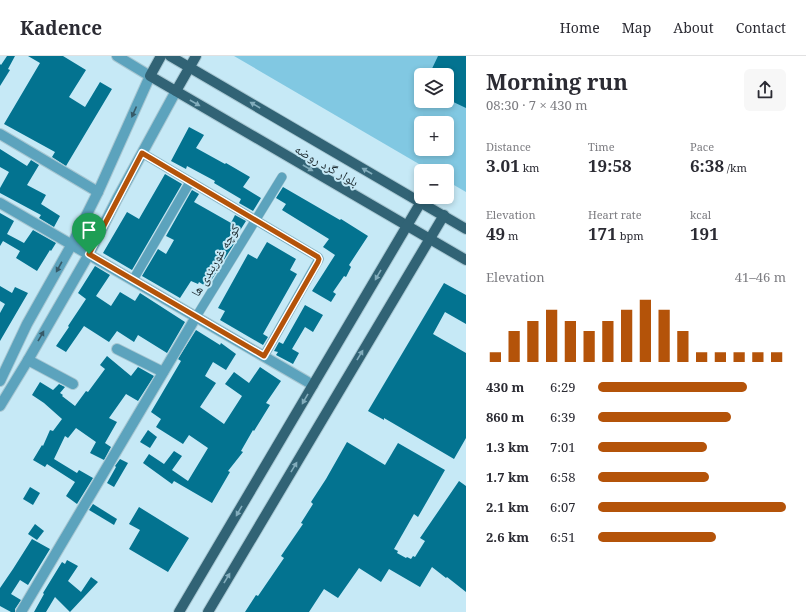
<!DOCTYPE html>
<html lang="en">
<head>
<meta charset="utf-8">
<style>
  :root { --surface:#fff; --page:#f7f7f7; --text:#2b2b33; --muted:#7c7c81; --line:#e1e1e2; --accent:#b45309 }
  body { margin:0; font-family:"Noto Serif","Noto Naskh Arabic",serif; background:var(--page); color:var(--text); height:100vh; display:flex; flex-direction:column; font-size:15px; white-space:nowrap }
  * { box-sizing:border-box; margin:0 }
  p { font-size:13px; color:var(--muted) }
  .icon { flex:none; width:22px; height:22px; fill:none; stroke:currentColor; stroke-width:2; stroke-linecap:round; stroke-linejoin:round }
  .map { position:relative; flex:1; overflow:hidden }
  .side { display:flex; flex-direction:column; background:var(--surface); width:340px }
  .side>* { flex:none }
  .buttons { position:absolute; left:414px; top:12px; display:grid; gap:8px }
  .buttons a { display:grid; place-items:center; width:40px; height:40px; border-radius:6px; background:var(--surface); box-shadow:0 2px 6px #0003; font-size:20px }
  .pin { position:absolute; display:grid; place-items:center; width:34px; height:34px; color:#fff; margin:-41px -17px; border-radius:50% 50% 50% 0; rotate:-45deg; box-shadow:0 0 4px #0007 }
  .pin .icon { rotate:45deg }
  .round { display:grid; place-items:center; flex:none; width:42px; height:42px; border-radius:6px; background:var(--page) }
  .head { display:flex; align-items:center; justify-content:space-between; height:68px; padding:0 20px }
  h1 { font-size:22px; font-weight:700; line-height:30px }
  .metrics { display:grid; grid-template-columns:repeat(3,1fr); gap:6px; height:68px; padding:4px 20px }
  .metrics div { display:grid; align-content:center }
  .metrics b { font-size:17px; font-weight:700 }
  .metrics small { font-size:11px; font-weight:400 }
  .metrics p { font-size:11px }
  .chart { height:112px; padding:8px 20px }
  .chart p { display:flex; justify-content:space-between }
  .chart svg { width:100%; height:72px; margin-top:4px; stroke:var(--accent); stroke-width:6 }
  ul { padding:0 20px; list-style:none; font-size:13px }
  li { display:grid; grid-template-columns:64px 48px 1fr; align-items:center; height:30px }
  li i { height:10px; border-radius:5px; background:var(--accent) }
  header { display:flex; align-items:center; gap:24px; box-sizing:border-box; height:56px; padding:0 20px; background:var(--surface); border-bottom:1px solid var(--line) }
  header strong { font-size:19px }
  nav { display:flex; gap:22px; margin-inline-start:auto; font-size:14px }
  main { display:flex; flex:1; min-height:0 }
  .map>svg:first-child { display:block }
</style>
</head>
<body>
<header>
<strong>Kadence</strong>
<nav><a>Home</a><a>Map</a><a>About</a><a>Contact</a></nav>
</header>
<main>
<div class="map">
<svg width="466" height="556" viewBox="0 0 466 556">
  <rect width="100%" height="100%" fill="#c6e9f6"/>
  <path fill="#81c8e2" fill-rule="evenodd" d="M234 0H466V136L447 125V115H431ZM421 19H447V45H421ZM421 67H447V93H421Z"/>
  <g fill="#037390">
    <path d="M7 0H15L8 13 10 14 0 30V8L1 9Z"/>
    <path d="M28 0H63L86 14 69 41 85 51 100 26 112 33 66 110 52 101 55 96 4 68 40 7Z"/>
    <path d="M438 0H466V52L447 43V19H429Z"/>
    <path d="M189 71 204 79 196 92 225 108 226 107 250 121 243 131 261 142 253 155 239 147 241 143 214 127 215 125 187 110 186 113 171 105Z"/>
    <path d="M0 93 27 110 31 104 39 109 27 129 46 139 41 148 60 160 54 171 39 162 41 159 0 137V132L9 116 0 111Z"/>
    <path d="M165 118 182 128 132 214 103 197 127 156 139 163Z"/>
    <path d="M283 131 340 164 341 163 368 180 349 209 351 211 346 221 344 220 333 236 336 238 331 246 312 235 335 199 323 191 329 183 282 154 286 148 276 142Z"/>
    <path d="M192 134 199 138 194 146 231 167 235 159 246 165 232 187 234 188 207 231 199 226 198 228 191 225 180 242 142 220 158 193 166 198 174 184 166 180Z"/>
    <path d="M0 157 14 165 7 178 24 187 33 174 56 187 51 195 50 194 37 215 16 202 20 195 3 185 0 190Z"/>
    <path d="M267 186 296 203 290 214 297 218 263 278 268 281 263 289 220 264 225 255 218 252 248 198 257 203Z"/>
    <path d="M95 210 110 219 96 240 111 250 120 236 135 245 140 237 185 266 167 297 138 279 134 286 117 275 109 286 84 270 66 296 56 290 69 271 68 270 86 243 78 237Z"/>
    <path d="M444 227 466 239V268L445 256 433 278 466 297V382L454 403 384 362V364L368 355Z"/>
    <path d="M0 230 12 237 15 231 28 237 0 285V257L5 248 0 245Z"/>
    <path d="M305 249 323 259 313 276 305 271 292 293 299 297 293 308 276 299 278 296 274 295 279 286 283 288Z"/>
    <path d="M196 274 220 289 221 287 236 298 226 314 213 306 205 320 216 327 200 351 224 368 242 340 225 328 234 316 249 327 260 311 281 325 266 347 270 349 254 375 253 374 241 395 243 396 228 415 230 416 212 447 174 425 172 428 143 407 149 398 164 408 174 395 182 400 172 414 188 425 208 392 189 379 183 388 156 371 161 363 151 356 181 305 178 303Z"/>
    <path d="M107 300 131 320 138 311 154 320 138 345 126 338 109 362 117 366 105 387 111 391 104 404 90 397 96 386 76 372 68 382 65 380 54 403 77 417 79 414 93 422 77 448 66 440 75 426 47 408 45 411 33 404 42 389 43 390 50 374 53 375 62 363 44 347 32 339 40 326 53 334 59 328 65 331 60 337 63 339 62 340 75 350 86 335 88 336 105 313 100 309Z"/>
    <path d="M148 374 157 381 150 392 140 386Z"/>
    <path d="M347 386 385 409 398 387 445 414 418 461 414 458 394 493 398 495 397 497 406 502 407 501 411 503 413 500 415 501 425 485 420 482 459 425 466 430V536L447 521 446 522 432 511 420 531 389 513 381 526 359 512 338 542 324 533 309 556H245L256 539 258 540 284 502 281 500 303 468 301 467 313 448 311 446 326 423Z"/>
    <path d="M120 403 128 407 114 431 107 427 116 411 115 410Z"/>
    <path d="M30 431 40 437 33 449 23 443Z"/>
    <path d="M93 448 117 463 114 469 89 454Z"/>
    <path d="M139 451 189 482 168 516 129 493 140 474 129 468Z"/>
    <path d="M35 468 44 475 37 484 28 478Z"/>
    <path d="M32 483 50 493 28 529 20 524 11 538 21 544 15 553V556H11L0 550V532L13 513Z"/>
    <path d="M67 504 78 510 68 525 81 536 91 521 98 526 70 556 55 541 46 556H34L44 538 43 537 62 506 65 508Z"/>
  </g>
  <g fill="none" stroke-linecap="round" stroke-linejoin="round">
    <g stroke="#a8c7d2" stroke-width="10">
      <g id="pedestrian">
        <path d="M142 97 318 201 319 203 318 205 264 300"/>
        <path d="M133 224 190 126"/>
        <path d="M196 261 282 121"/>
      </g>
    </g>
    <g stroke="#a8c7d2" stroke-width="12">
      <g id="minor">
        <path d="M0 78 98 136"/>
        <path d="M0 147 313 329"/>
        <path d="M117 293 163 316"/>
        <path d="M28 304 73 328"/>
        <path d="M0 325 27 268 72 188 98 136 150 20 117 0"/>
        <path d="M0 350 28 304 89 198 117 143 176 35"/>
        <path d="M21 556 196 261"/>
      </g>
    </g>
    <g stroke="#a8c7d2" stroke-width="12">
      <g id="primary">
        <path d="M161 0 150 20 466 204"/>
        <path d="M170 0 466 173"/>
        <path d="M176 35 196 0"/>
        <path d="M179 556 421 146"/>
        <path d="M208 556 444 159"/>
      </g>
    </g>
    <use href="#pedestrian" stroke="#5ca3bd" stroke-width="9"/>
    <use href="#minor" stroke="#5ca3bd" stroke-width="10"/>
    <use href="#primary" stroke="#316375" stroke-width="10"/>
  </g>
  <defs><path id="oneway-solid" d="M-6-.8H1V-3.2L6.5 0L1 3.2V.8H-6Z"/></defs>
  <g fill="#83adbc">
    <use href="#oneway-solid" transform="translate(195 47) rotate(30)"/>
    <use href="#oneway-solid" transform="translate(255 49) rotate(-150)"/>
    <use href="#oneway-solid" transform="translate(308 112) rotate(30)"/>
    <use href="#oneway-solid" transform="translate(367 115) rotate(-150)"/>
    <use href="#oneway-solid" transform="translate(378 219) rotate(120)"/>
    <use href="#oneway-solid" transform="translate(360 299) rotate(-59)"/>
    <use href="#oneway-solid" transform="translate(305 343) rotate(120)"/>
    <use href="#oneway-solid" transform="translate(294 411) rotate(-59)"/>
    <use href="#oneway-solid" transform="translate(239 455) rotate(120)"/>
    <use href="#oneway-solid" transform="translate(227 522) rotate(-59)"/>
  </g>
  <g fill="#365a68">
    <use href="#oneway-solid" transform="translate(134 56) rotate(114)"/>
    <use href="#oneway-solid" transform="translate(59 211) rotate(119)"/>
    <use href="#oneway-solid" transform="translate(41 280) rotate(-60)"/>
  </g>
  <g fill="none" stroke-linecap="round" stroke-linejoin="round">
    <g stroke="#fff" stroke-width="8">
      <path id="route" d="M142 97 318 201 319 203 318 206 264 300 89 198Z"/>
    </g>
    <use href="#route" stroke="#b45309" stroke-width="5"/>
  </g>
  <g text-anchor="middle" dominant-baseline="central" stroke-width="4" stroke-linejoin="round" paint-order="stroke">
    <g font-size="13" fill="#1d2a2f" stroke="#c6e9f6">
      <text transform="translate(327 109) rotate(30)">بلوار گرد روضه</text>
      <text transform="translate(215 204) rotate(-59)">کوچه غوربندی ها</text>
    </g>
  </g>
</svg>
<div class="buttons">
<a><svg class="icon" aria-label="layers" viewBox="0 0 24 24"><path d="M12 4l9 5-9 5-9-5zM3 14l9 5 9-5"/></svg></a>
<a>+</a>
<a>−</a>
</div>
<div class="pin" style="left:89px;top:198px;background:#1e9e55"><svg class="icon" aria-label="arrive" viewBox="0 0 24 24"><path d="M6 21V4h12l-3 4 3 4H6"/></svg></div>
</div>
<section class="side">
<div class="head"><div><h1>Morning run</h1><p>08:30 · 7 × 430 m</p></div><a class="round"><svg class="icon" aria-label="share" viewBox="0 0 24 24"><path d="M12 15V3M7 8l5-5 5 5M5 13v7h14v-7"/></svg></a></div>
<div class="metrics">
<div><p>Distance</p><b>3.01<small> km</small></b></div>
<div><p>Time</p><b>19:58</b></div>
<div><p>Pace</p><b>6:38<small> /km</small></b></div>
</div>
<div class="metrics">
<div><p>Elevation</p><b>49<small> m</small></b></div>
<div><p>Heart rate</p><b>171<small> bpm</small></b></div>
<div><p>kcal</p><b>191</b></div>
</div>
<div class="chart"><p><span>Elevation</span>41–46 m</p>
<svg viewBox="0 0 160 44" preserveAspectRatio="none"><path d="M5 44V38M15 44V25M25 44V19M35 44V12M45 44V19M55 44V25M65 44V19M75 44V12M85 44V6M95 44V12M105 44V25M115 44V38M125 44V38M135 44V38M145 44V38M155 44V38"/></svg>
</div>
<ul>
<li><b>430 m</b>6:29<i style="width:79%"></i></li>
<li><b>860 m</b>6:39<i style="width:71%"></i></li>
<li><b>1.3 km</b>7:01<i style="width:58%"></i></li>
<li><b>1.7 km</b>6:58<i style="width:59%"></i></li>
<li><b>2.1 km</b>6:07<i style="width:100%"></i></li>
<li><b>2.6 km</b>6:51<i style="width:63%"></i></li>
</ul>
</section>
</main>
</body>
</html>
